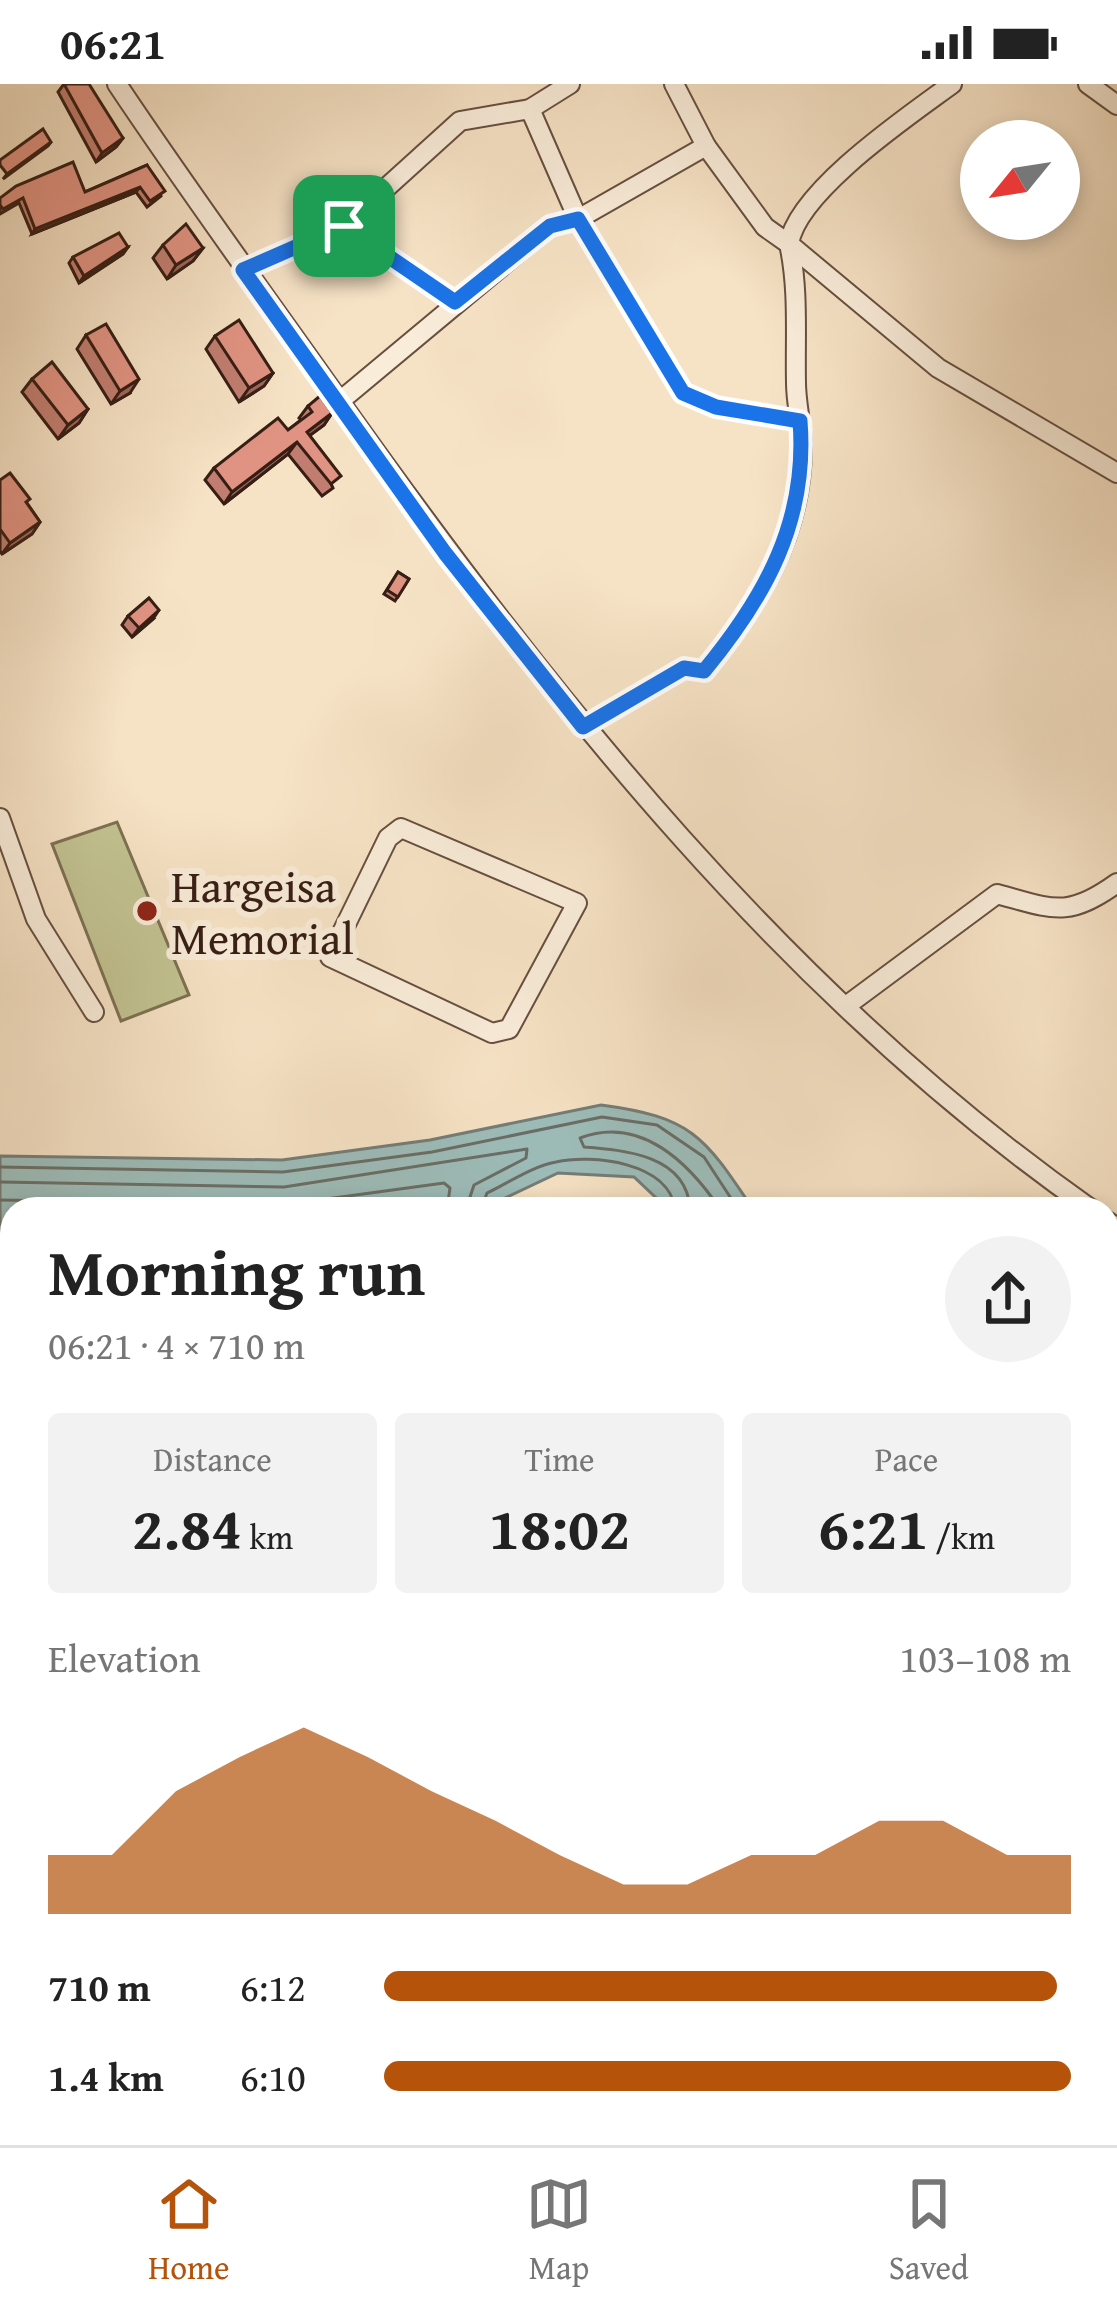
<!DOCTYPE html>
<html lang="en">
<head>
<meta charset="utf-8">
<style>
  :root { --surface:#fff; --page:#f2f2f2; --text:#222; --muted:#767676; --line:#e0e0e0; --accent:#b45309 }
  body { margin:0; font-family:"Gentium Book Plus",serif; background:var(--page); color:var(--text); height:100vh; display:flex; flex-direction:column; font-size:45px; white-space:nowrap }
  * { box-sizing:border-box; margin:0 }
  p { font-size:39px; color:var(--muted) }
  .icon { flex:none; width:66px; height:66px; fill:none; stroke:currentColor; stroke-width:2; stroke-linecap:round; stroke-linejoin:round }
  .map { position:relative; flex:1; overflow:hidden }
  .panel { position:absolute; left:0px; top:1113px; width:1119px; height:948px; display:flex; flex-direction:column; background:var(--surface); border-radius:36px 36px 0 0; box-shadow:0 6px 18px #0003 }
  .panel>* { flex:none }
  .needle { width:78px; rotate:240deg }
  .tools { position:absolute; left:960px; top:36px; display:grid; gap:24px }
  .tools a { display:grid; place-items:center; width:120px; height:120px; border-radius:50%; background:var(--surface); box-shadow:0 6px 18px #0003; font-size:60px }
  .pin { position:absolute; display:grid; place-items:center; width:102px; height:102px; color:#fff; margin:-51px; border-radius:24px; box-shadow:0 6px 18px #0006 }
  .round { display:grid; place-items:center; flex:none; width:126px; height:126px; border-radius:63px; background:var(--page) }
  .overview { display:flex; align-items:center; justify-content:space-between; height:204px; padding:0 48px }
  h1 { font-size:66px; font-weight:700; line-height:90px }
  .metrics { display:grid; grid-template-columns:repeat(3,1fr); gap:18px; height:204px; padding:12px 48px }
  .metrics div { display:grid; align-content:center; border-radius:12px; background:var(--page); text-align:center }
  .metrics b { font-size:60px; font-weight:700 }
  .metrics small { font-size:33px; font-weight:400 }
  .metrics p { font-size:33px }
  .chart { height:336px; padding:24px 48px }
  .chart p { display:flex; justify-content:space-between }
  .chart svg { width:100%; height:216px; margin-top:12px; fill:var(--accent); opacity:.7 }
  ul { padding:0 48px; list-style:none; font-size:39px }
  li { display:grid; grid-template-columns:192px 144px 1fr; align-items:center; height:90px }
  li i { height:30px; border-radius:15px; background:var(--accent) }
  .status { display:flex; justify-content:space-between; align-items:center; height:84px; padding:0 60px; background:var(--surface); direction:ltr }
  .status svg { height:33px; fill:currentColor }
  .menu { display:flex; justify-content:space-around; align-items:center; height:168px; border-top:3px solid var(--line); background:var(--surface); font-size:33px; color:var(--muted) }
  .menu a { display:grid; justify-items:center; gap:6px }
  .menu .active { color:var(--accent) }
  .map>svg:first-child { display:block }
</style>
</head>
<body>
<div class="status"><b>06:21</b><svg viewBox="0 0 49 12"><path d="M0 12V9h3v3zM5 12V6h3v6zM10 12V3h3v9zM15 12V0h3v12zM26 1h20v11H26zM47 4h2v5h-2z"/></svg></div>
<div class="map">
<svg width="1117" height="2061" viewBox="0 0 1117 2061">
  <rect width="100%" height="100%" fill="#f6e2c5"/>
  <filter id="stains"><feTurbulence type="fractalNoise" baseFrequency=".00167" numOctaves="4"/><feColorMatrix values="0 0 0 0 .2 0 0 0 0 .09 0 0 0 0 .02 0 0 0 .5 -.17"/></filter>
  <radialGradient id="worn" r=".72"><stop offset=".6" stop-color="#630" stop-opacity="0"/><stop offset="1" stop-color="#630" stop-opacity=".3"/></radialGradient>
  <path fill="#c2c291" stroke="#7c7052" stroke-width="3" d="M117 738 189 911 121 937 52 760Z"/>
  <g fill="#9dbdba" stroke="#747d78" stroke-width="3">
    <path d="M601 1021C692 1033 704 1052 753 1125H668L634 1093 558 1089 482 1125H12V1209L0 1206V1072L282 1076 430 1056Z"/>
    <path d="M1107 1848 1117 1854V1997L1107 1990Z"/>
  </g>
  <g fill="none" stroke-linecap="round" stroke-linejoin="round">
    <g stroke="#6a6e67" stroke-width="3">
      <path d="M0 1083 283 1088 432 1068 602 1033 657 1041 704 1073 738 1125"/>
      <path d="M0 1098 284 1103 527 1065 526 1074 474 1101 466 1125"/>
      <path d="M0 1116 282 1121 444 1099 450 1104 447 1125"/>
      <path d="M481 1125 487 1109C508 1099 533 1082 556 1078 592 1070 669 1078 675 1125"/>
      <path d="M690 1125C687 1071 624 1066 584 1063L580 1054C641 1031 689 1079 720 1125"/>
    </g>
    <path stroke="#747d78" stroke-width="4.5" d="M1089 2049 1093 2061"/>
    <g stroke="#674f40" stroke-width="22">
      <g id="street">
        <path d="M117 0C189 108 266 213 341 319 553 617 788 913 1091 1125"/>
        <path d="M674 0 706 62"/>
        <path d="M952 0C910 31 797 107 789 160L938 284 1117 389"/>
        <path d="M1088 0 1117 21"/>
        <path d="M530 25 570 0"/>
        <path d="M344 142 455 218"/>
        <path d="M243 186 344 142 460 37 530 25 578 135 683 309 716 323 800 337"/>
        <path d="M340 317 550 142 578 135 706 62 765 143 789 160C799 205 795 252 796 299 796 320 802 341 802 363 802 452 758 522 704 587L684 584 583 643"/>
        <path d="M0 734 36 835 94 928"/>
        <path d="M401 744 577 819 509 945 492 949 330 873 388 754Z"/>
        <path d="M846 922 997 810C1053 825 1067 835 1117 799"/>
        <path d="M1107 1137 1117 1144"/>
        <path d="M0 1402 12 1394"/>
        <path d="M0 1564 12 1577"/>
        <path d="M0 1656 12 1648"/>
        <path d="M0 1778H12"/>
        <path d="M0 1924 12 1971"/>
        <path d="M70 2049 80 2061"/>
        <path d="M195 2049 200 2061"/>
        <path d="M387 2049 394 2061"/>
        <path d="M701 2049 713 2061"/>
        <path d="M408 2061 423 2049"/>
        <path d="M665 2061 682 2049"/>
      </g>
    </g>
    <use href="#street" stroke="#f9ecd9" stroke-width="18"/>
  </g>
  <g fill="#c17e70" stroke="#371e14" stroke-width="3">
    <path d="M64 0 123 54 116 63 96 78 58 8Z"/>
    <path d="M147 81 161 112 147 123 136 108 32 150 19 119 0 130V114L85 108Z"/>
    <path d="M163 161 203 164 193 177 167 195 153 174Z"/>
    <path d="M128 163 123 170 79 199 69 179 73 173Z"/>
    <path d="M86 251 130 309 111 320 77 265Z"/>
    <path d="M215 252 273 289 264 302 239 318 206 265Z"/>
    <path d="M32 295 88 325 79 339 58 355 22 308Z"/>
    <path d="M308 322 332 329 324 341 309 352 333 404 322 412 288 370 224 420 205 396 214 384 288 346 301 336 299 334Z"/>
    <path d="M0 396 27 419 40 438 32 450 2 470 0 467Z"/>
    <path d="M398 488 409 495 395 517 384 510Z"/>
    <path d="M128 532 153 535 132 553 122 541Z"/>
  </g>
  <g fill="#9d675b" stroke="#371e14" stroke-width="3">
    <path d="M123 54 116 63 96 78 102 69Z"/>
    <path d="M51 58 48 62 3 95 7 90Z"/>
    <path d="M140 103 136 108 32 150 35 145Z"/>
    <path d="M128 163 123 170 79 199 84 192Z"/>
    <path d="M203 164 193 177 167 195 176 181Z"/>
    <path d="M273 289 264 302 239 318 249 304Z"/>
    <path d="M139 295 130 309 111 320 120 307Z"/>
    <path d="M88 325 79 339 58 355 68 341Z"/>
    <path d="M332 329 324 341 298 360 307 348Z"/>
    <path d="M297 358 288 370 224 420 232 408Z"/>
    <path d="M40 438 32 450 2 470 10 459Z"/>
    <path d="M159 526 153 535 132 553 139 544Z"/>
  </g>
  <g fill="#e09382" stroke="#371e14" stroke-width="3">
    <path d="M64 0H89L123 54 102 69Z"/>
    <path d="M43 45 51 58 7 90 0 81V76Z"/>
    <path d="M73 78 85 108 147 81 165 107 150 117 140 103 35 145 23 114 3 125 0 121V114L16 102Z"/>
    <path d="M186 140 203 164 176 181 163 161Z"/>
    <path d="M119 149 128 163 84 192 73 173Z"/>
    <path d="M239 236 273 289 249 304 215 252Z"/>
    <path d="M106 240 139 295 120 307 86 251Z"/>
    <path d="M52 278 88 325 68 341 32 295Z"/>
    <path d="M320 312 332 329 307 348 341 392 331 400 297 358 232 408 214 384 278 334 288 346 312 328 308 322Z"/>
    <path d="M10 389 30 415 26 418 40 438 10 459 0 445V396Z"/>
    <path d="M398 488 409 495 398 513 387 506Z"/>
    <path d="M149 514 159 526 139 544 128 532Z"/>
  </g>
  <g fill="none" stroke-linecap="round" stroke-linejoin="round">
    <g stroke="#fff" stroke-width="24">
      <path id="route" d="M578 135 683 309 716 323 800 337C808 437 765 513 704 587L684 584 583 643 445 469 243 186 344 142 455 218 550 142Z"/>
    </g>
    <use href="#route" stroke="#1a73e8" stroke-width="15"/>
  </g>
  <circle fill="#8f2418" stroke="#f9ecd9" stroke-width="4.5" cx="147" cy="827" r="12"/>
  <g text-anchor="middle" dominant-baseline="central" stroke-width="12" stroke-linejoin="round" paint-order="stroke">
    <g font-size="45" fill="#371e14" stroke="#f9ecd9" text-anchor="start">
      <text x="171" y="801">Hargeisa<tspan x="171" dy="52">Memorial</tspan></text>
    </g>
  </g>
  <rect width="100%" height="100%" filter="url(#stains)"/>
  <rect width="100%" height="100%" fill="url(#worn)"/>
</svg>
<div class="tools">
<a><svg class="needle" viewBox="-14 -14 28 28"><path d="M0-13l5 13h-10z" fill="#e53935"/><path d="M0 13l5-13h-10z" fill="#767676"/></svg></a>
</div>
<div class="pin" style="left:344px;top:142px;background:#1e9e55"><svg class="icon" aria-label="arrive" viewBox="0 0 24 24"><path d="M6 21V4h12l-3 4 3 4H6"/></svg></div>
<section class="panel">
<div class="overview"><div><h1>Morning run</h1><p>06:21 · 4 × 710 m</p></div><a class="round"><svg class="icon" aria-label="share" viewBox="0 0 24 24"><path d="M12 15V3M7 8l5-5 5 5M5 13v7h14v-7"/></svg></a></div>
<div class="metrics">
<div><p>Distance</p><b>2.84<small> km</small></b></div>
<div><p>Time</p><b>18:02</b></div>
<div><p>Pace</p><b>6:21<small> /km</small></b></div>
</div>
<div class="chart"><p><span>Elevation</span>103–108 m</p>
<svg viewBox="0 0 160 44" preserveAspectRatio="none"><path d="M0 44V32L10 32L20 19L30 12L40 6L50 12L60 19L70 25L80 32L90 38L100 38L110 32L120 32L130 25L140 25L150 32L160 32V44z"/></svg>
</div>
<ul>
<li><b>710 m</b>6:12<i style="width:98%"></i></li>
<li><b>1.4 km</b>6:10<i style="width:100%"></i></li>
</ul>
</section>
</div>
<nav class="menu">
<a class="active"><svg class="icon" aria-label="home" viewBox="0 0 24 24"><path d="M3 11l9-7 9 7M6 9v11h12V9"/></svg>Home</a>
<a><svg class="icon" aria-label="map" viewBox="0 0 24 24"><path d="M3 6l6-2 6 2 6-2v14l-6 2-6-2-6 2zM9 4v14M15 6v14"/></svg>Map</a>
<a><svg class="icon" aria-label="saved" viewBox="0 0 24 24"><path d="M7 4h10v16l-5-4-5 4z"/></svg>Saved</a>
</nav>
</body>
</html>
